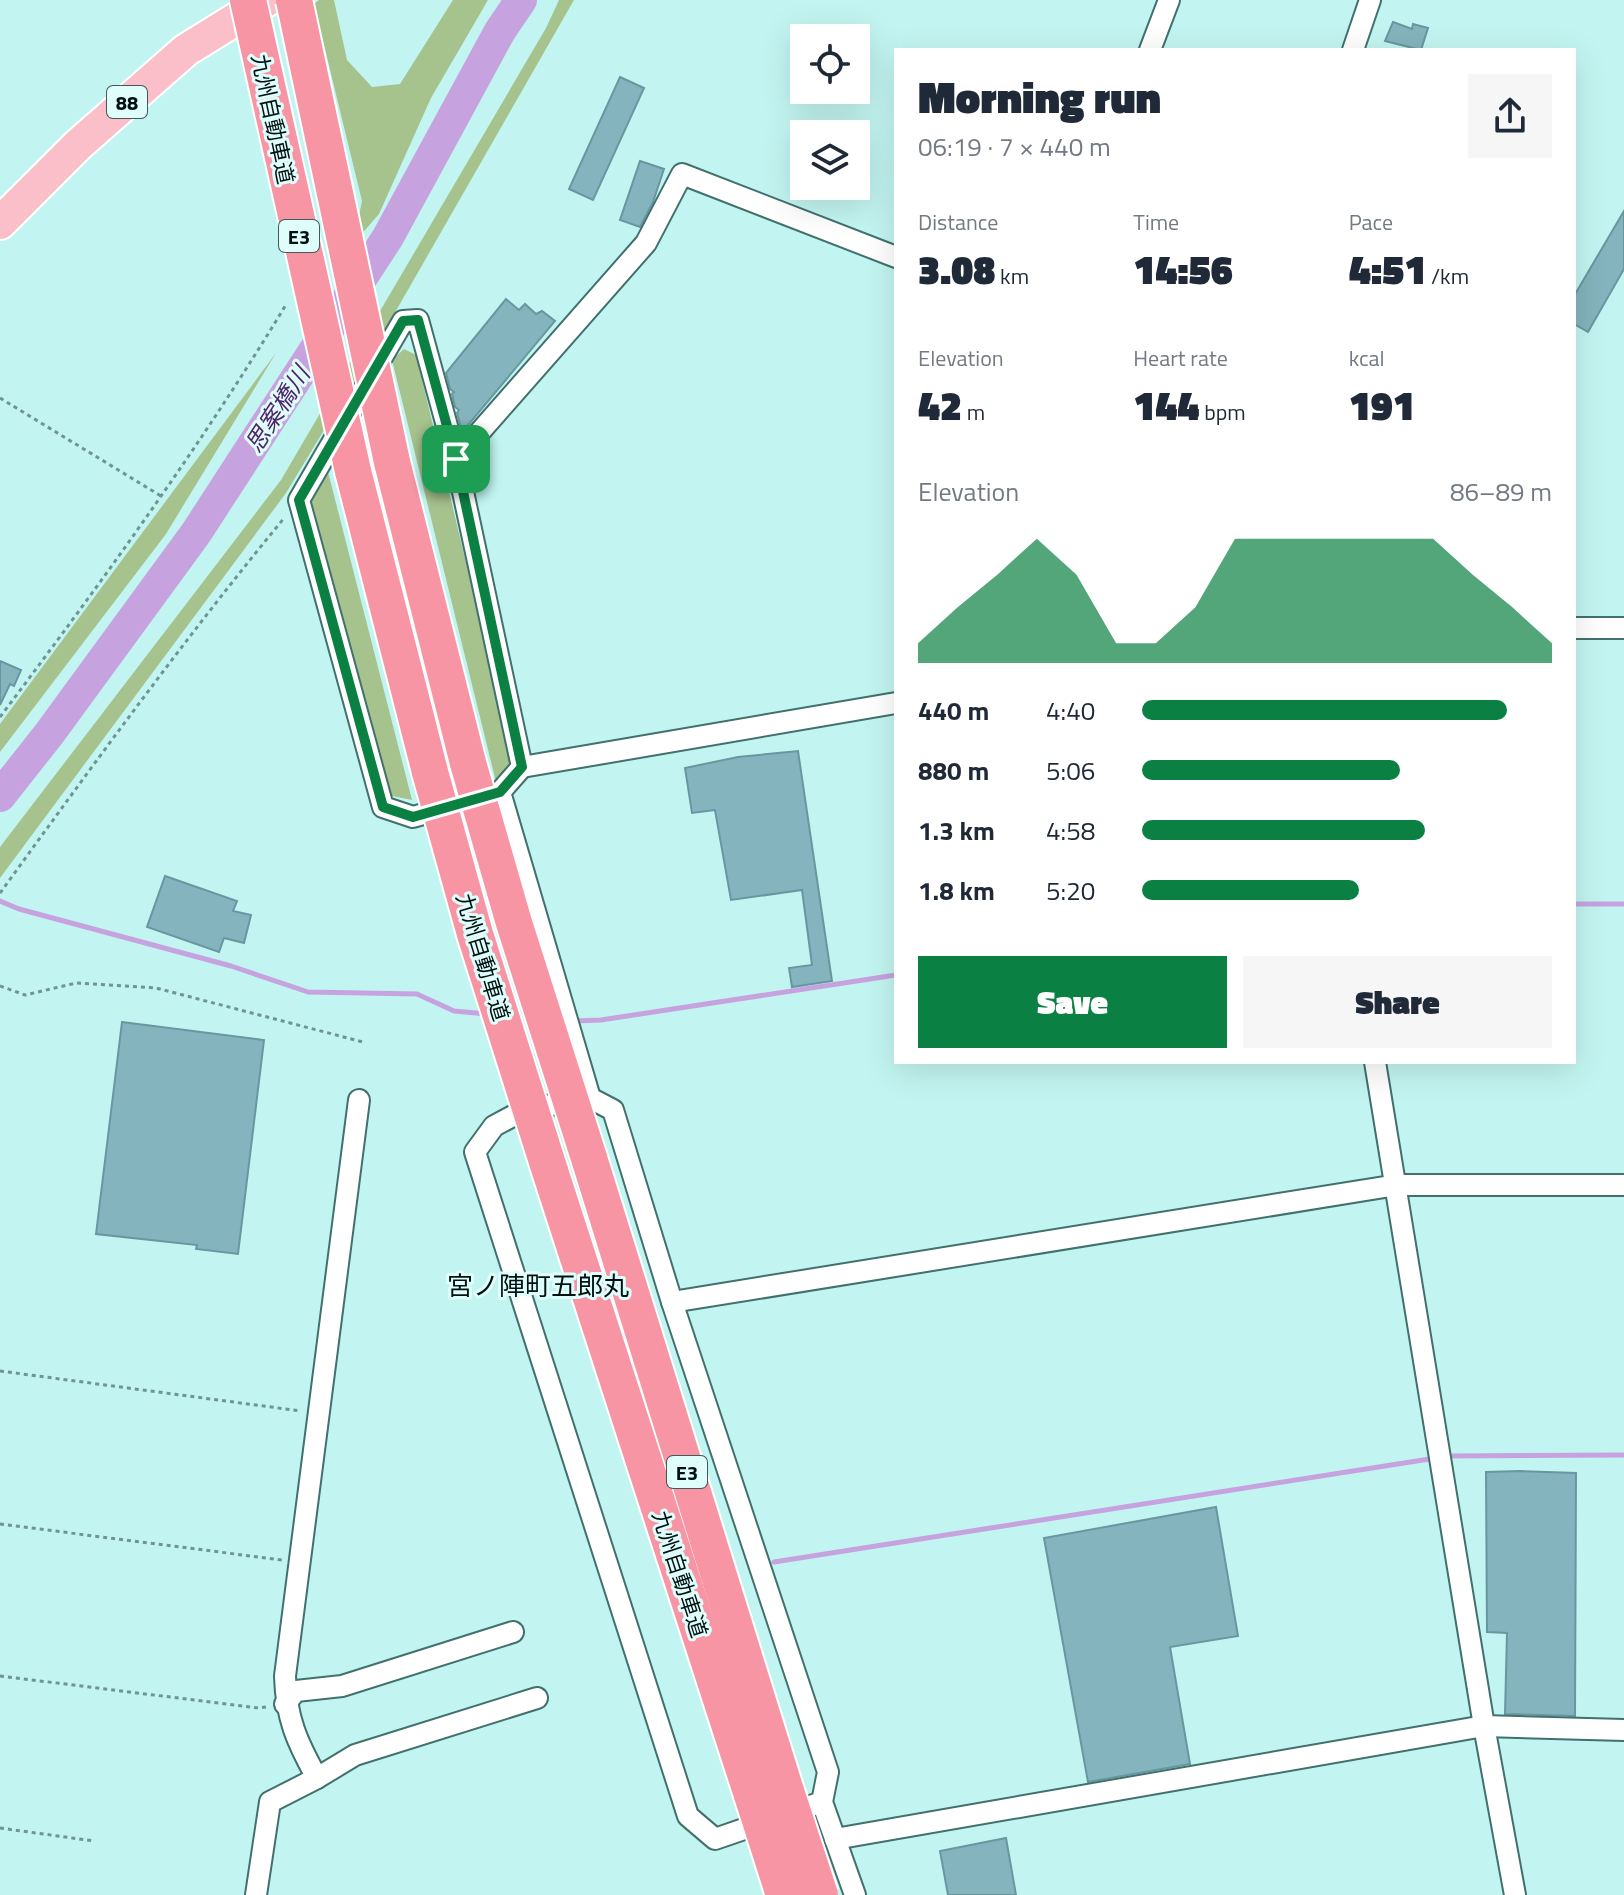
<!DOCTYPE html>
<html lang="en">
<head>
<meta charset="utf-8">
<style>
  :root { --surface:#fff; --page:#f6f6f7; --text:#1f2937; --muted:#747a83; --accent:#0b8043 }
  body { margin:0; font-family:"Titillium Web","Noto Sans JP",sans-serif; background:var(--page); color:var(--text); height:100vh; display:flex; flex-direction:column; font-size:30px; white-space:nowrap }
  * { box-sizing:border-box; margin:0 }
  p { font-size:26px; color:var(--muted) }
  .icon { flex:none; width:44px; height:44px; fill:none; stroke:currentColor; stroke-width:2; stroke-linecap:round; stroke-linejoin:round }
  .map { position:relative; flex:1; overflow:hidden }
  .panel { position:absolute; left:894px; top:48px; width:682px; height:1016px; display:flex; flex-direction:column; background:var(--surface); border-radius:0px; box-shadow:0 8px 32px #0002 }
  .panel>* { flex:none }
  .controls { position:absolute; left:790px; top:24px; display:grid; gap:16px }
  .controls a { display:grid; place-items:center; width:80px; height:80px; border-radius:0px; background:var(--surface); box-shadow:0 8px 32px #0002; font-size:40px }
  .pin { position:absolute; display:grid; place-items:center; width:68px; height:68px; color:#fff; margin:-34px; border-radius:16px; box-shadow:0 4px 12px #0006 }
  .round { display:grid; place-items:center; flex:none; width:84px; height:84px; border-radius:0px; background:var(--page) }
  .overview { display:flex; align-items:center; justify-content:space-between; height:136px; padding:0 24px }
  h1 { font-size:44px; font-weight:800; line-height:60px }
  .figures { display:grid; grid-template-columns:repeat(3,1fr); gap:12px; height:136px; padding:8px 24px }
  .figures div { display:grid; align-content:center }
  .figures b { font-size:40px; font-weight:800 }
  .figures small { font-size:22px; font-weight:400 }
  .figures p { font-size:22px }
  .chart { height:224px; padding:16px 24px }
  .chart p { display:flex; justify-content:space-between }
  .chart svg { width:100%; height:144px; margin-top:8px; fill:var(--accent); opacity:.7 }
  .button { display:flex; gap:16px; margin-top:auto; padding:16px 24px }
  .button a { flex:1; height:92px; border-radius:0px; background:var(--accent); color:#fff; font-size:32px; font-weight:800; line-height:92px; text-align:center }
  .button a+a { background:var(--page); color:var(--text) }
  ul { padding:0 24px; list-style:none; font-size:26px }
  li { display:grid; grid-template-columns:128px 96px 1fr; align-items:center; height:60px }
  li i { height:20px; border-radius:10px; background:var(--accent) }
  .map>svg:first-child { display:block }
</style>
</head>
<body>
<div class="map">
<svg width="1624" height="1895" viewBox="0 0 1624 1895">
  <rect width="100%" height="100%" fill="#c2f5f1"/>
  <g fill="#a6c28d">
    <path d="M319 0H334L347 60 372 87 400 84 453 0H488L431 98 379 214 353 244 362 201 314 4Z"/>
    <path d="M559 0H574L393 316 286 493 0 878V847L281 480 546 28Z"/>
    <path d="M404 349 416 355 512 753 508 771 496 782 392 360Z"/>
    <path d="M276 353 166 534 0 752V724Z"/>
    <path d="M327 468 412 800 387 795 309 496Z"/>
  </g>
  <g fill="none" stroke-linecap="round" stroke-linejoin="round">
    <g stroke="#c6a3df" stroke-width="5">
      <path d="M0 901 19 909 231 966 308 992 417 994 454 1011 487 1014"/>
      <path d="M1574 904H1624"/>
      <path d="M573 1021 601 1020 896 975"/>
      <path d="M1446 1456 1624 1455"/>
      <path d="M774 1562 1436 1458"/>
    </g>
    <path stroke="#c6a3df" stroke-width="32" d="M0 796 49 734 196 533 388 237 500 31 521 0"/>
  </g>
  <g fill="#84b4bd" stroke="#6897a0" stroke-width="2">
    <path d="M1393 22 1412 29 1413 24 1428 28 1421 50 1385 41Z"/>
    <path d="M620 77 644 88 593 200 569 189Z"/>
    <path d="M640 161 664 169 653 202 640 227 620 220Z"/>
    <path d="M1624 211V269L1588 332 1574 324V296Z"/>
    <path d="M506 299 519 310 525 304 536 314 542 311 555 321 464 430 461 428 457 413 459 410 455 407 452 394 454 392 450 389 446 373Z"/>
    <path d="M0 661 21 670 14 686 10 684 0 705Z"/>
    <path d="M798 751 832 981 792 987 789 968 812 965 802 890 731 900 715 810 692 813 685 768 738 757Z"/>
    <path d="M165 876 237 901 233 911 251 915 244 943 224 938 219 952 147 927Z"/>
    <path d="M122 1022 264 1040 238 1254 196 1249 197 1245 96 1234Z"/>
    <path d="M1520 1471 1576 1473 1575 1716 1505 1714 1507 1633 1487 1632 1486 1472Z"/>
    <path d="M1216 1507 1238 1636 1170 1647 1190 1764 1088 1782 1044 1538Z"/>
    <path d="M1006 1838 1016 1895H948L940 1851Z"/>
  </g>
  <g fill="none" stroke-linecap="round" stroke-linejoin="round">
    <g stroke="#41706d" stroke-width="24">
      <g id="minor">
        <path d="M1150 50 1169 0"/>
        <path d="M1353 50 1370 0"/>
        <path d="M456 459 646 243 682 174 896 257"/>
        <path d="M1574 628H1624"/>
        <path d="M522 767 896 703"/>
        <path d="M500 792 413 817 383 807 299 500 403 321 418 320 456 459 522 767 500 792 590 1098"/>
        <path d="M1375 1062 1484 1726 1515 1895"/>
        <path d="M359 1100 285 1676C286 1718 297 1742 317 1778L355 1755 537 1698"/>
        <path d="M672 1302 1397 1185H1624"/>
        <path d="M285 1704 296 1691 342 1686 513 1632"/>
        <path d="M822 1802 715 1839 688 1816 475 1152 494 1126 524 1110 590 1098 613 1110 672 1302 828 1772 822 1802 855 1895"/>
        <path d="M835 1839 1484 1726 1624 1730"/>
        <path d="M256 1895 270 1802 317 1778"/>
      </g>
    </g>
    <g stroke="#fff" stroke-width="36">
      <path id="primary" d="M0 223 78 145 186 50 267 0"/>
    </g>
    <g stroke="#fff" stroke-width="40">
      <g id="motorway">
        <path d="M392 462 468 763"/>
        <path d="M353 471 430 772"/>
        <path d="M589 1158 784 1785"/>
        <path d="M550 1171 752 1795"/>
      </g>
    </g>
    <g stroke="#6f9491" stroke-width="3" stroke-dasharray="4 4" stroke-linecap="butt">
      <path d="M0 398 161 496"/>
      <path d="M0 717C101 583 200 447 287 303"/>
      <path d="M0 893C93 765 185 638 285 517"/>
      <path d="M0 986 25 995 76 983 156 988 363 1042"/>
      <path d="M0 1371 301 1411"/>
      <path d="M0 1524 282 1560"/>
      <path d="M0 1676 259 1708 266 1707"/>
      <path d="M0 1828 94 1841"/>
    </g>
    <use href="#minor" stroke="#fff" stroke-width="20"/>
    <use href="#primary" stroke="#fabfc8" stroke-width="32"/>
    <use href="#motorway" stroke="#f795a4" stroke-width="36"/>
    <g stroke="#fff" stroke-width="40" stroke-linecap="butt">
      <g id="motorway-bridge">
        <path d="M248 0 353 471"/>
        <path d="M294 0 392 462"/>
        <path d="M468 763 514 923 589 1158"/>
        <path d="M430 772 475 934 550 1171"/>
        <path d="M784 1785 820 1895"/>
        <path d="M752 1795 784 1895"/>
      </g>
    </g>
    <use href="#motorway-bridge" stroke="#f795a4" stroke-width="36"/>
  </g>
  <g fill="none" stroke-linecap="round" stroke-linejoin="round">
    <g stroke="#fff" stroke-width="16">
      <path id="route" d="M418 320 456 459 522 767 500 792 413 817 383 807 299 500 403 321Z"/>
    </g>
    <use href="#route" stroke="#0b8043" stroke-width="10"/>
  </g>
  <g text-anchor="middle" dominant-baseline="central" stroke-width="6" stroke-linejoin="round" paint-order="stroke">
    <g fill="#dffdfb" stroke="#445857" stroke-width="2">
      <rect x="107" y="86" width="40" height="32" rx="6"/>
      <rect x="279" y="220" width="40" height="32" rx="6"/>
      <rect x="667" y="1456" width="40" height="32" rx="6"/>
    </g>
    <g font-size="20" font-weight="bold" fill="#011211">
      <text x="127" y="102">88</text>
      <text x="299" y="236">E3</text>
      <text x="687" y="1472">E3</text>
    </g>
    <g font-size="22" fill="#011211" stroke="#dffdfb">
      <text transform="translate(273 119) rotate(78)">九州自動車道</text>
      <text transform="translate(483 957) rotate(73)">九州自動車道</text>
      <text transform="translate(680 1574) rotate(72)">九州自動車道</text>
    </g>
    <g font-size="24" font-style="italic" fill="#50246a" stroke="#dffdfb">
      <text transform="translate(277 409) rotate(-57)">思案橋川</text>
    </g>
    <g font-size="26" fill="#011211" stroke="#dffdfb">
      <text x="538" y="1285">宮ノ陣町五郎丸</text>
    </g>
  </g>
</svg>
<div class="controls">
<a><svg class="icon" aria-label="locate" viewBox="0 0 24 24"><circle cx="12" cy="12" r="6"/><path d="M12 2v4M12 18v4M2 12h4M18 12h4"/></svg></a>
<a><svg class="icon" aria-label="layers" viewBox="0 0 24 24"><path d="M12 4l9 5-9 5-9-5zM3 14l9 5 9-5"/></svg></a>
</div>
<div class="pin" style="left:456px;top:459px;background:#1e9e55"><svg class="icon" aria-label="arrive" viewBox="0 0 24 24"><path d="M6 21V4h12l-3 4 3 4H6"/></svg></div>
<section class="panel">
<div class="overview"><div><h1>Morning run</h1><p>06:19 · 7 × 440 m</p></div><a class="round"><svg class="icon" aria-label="share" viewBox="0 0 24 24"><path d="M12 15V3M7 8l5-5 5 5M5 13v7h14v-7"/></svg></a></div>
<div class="figures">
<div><p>Distance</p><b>3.08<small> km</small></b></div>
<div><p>Time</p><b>14:56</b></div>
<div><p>Pace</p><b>4:51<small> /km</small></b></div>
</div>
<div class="figures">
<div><p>Elevation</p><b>42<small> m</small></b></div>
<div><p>Heart rate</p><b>144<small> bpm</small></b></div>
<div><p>kcal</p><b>191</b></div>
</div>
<div class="chart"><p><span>Elevation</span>86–89 m</p>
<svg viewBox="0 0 160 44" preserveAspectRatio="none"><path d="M0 44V38L10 27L20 17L30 6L40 17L50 38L60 38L70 27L80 6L90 6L100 6L110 6L120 6L130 6L140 17L150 27L160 38V44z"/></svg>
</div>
<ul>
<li><b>440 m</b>4:40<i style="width:89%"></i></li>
<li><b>880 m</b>5:06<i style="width:63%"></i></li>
<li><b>1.3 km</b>4:58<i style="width:69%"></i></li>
<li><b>1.8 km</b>5:20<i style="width:53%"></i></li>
</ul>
<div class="button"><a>Save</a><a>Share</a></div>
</section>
</div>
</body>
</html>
